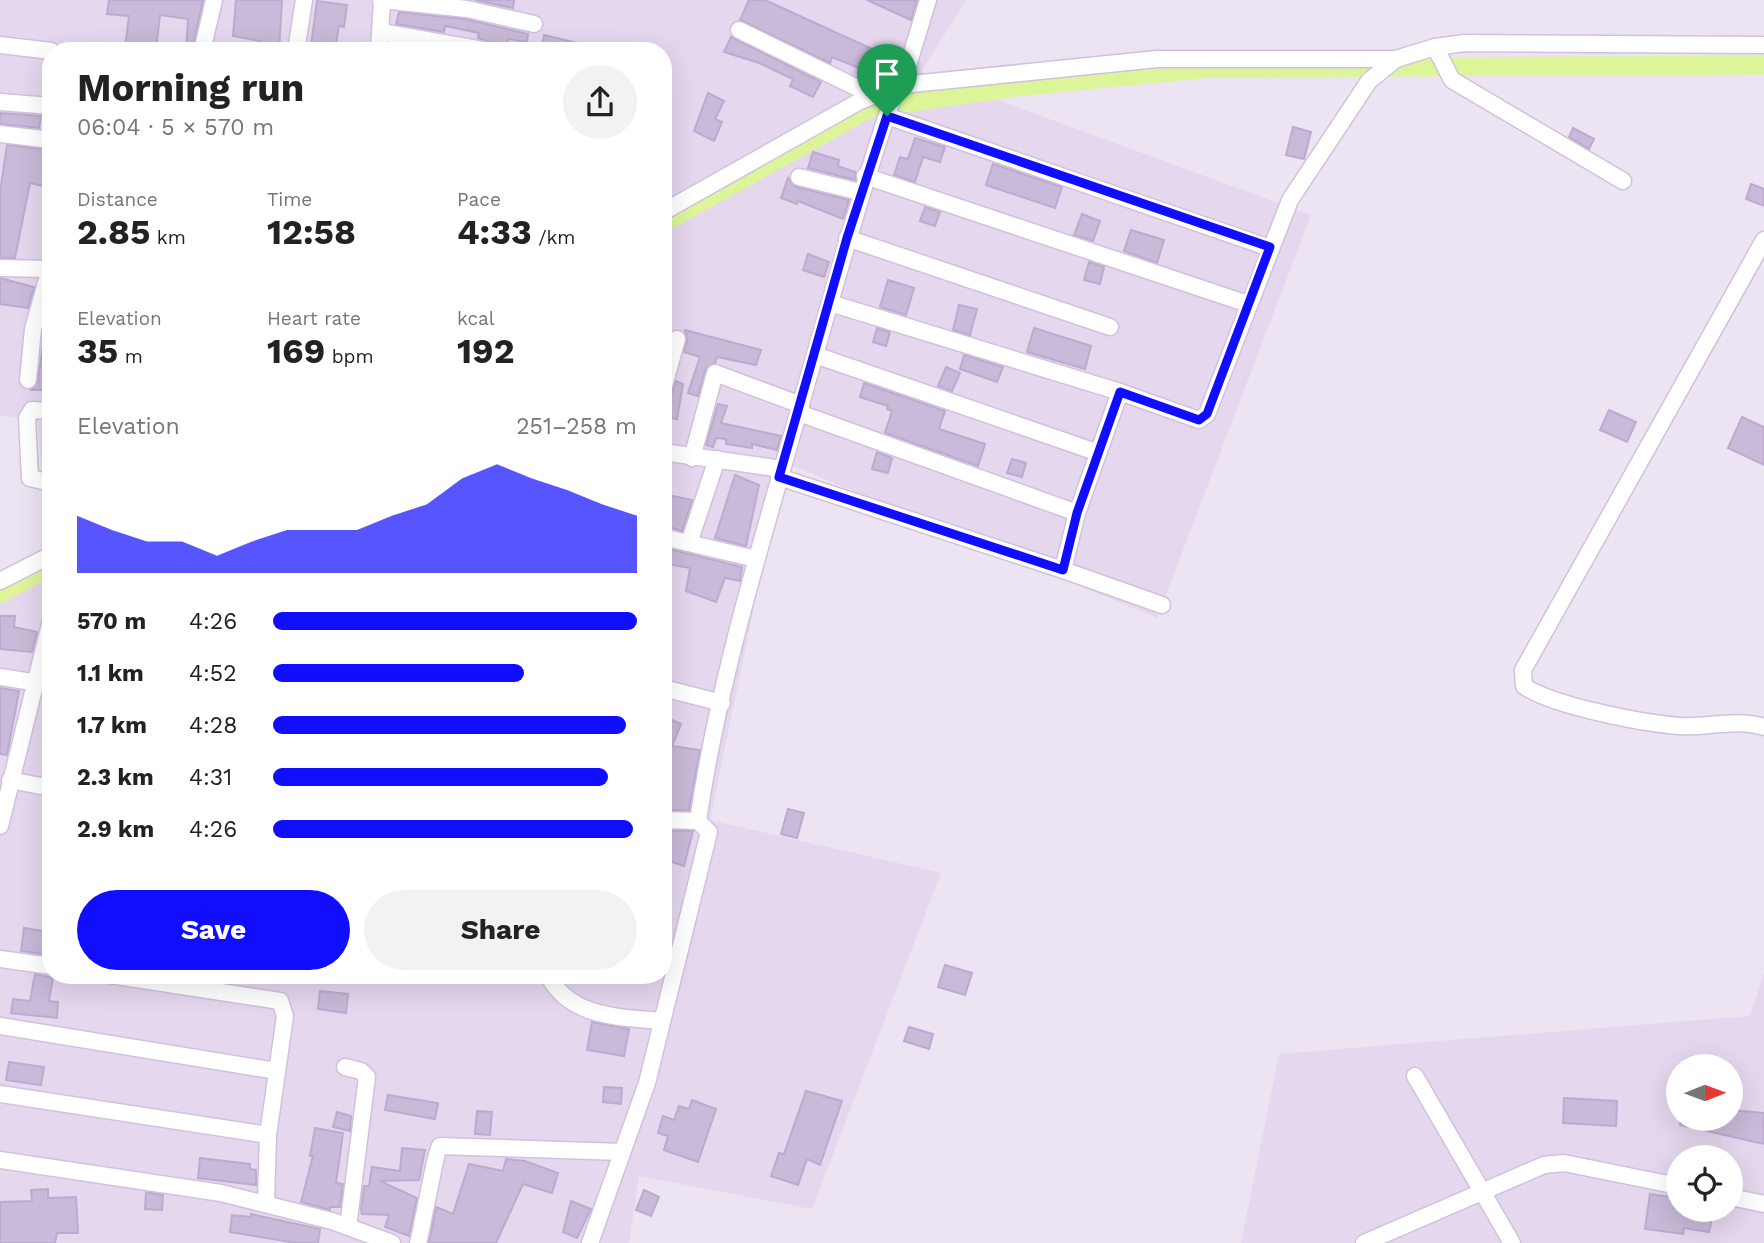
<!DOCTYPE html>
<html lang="en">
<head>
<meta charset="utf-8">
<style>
  :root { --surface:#fff; --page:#f2f2f2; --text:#222; --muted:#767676; --accent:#110eff }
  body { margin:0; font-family:"Work Sans",sans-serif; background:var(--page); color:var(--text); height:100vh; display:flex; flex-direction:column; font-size:26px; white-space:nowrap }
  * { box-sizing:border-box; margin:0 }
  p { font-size:23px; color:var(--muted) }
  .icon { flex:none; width:38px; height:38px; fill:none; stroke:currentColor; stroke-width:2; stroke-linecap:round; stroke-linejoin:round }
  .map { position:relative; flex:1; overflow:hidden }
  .side { position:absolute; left:42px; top:42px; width:630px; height:942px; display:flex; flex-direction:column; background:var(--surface); border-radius:28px; box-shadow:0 7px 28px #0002 }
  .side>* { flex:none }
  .needle { width:46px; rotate:89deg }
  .buttons { position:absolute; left:1666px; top:1054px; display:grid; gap:14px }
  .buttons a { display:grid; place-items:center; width:77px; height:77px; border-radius:50%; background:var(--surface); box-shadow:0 7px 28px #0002; font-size:35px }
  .pin { position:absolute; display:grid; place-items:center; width:60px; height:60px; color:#fff; margin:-72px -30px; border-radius:50% 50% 50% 0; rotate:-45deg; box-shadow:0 0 7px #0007 }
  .pin .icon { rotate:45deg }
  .round { display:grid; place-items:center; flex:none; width:74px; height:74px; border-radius:37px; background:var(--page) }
  .headline { display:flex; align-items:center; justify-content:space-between; height:119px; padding:0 35px }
  h1 { font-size:38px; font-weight:700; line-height:52px }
  .stats { display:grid; grid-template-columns:repeat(3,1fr); gap:10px; height:119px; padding:7px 35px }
  .stats div { display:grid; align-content:center }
  .stats b { font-size:35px; font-weight:700 }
  .stats small { font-size:19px; font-weight:400 }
  .stats p { font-size:19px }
  .chart { height:196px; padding:14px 35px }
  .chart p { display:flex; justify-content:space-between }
  .chart svg { width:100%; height:126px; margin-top:7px; fill:var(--accent); opacity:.7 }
  .action { display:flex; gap:14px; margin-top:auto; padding:14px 35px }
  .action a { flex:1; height:80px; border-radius:42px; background:var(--accent); color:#fff; font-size:28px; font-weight:700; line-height:80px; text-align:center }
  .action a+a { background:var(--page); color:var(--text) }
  ul { padding:0 35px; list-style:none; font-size:23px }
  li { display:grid; grid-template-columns:112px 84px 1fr; align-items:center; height:52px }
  li i { height:18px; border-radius:9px; background:var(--accent) }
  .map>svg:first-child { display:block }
</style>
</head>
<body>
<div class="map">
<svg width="1764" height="1243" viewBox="0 0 1764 1243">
  <rect width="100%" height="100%" fill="#ece3f3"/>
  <g fill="#e4d7ee" fill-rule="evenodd">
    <path d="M0 0H966L921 72 1311 215 1157 618 784 462 710 820 941 873 812 1209 639 1176 629 1243H0V586L47 550 38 421 0 415ZM51 51H663V975H51Z"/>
    <path d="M1764 973V1243H1241L1279 1054 1750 1016ZM1678 1066H1731V1118H1678ZM1678 1157H1731V1209H1678Z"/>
  </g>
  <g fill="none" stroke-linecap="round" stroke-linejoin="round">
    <g stroke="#dcf599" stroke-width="19">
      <path d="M663 223 870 108 1015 87 1211 68 1764 65"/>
      <path d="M0 593 51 566"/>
    </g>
  </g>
  <g fill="#c8bad8" stroke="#bcaad1" stroke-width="2">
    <path d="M109 0H203L192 51H186L188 19 160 15 156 50 125 47 129 16 107 14Z"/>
    <path d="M236 0H282L279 51H259L260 41 233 36Z"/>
    <path d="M475 0H514L513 8Z"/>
    <path d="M749 0H765L894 59 886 79 832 57 830 63 740 20Z"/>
    <path d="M867 0H917L911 20Z"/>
    <path d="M317 1 347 5 344 27 339 26 335 49 311 46Z"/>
    <path d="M399 12 465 19 528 34 527 42 508 39 507 47 478 38 479 33 445 26 444 32 396 24Z"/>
    <path d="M544 35 586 45V51H541Z"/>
    <path d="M731 37 821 82 813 97 790 86 793 79 759 63 724 52Z"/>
    <path d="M708 93 724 101 715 119 722 122 714 141 694 131Z"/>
    <path d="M0 113 41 116 39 128 0 124Z"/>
    <path d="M1293 127 1311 132 1304 159 1286 155Z"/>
    <path d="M1573 128 1594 139 1589 149 1569 137Z"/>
    <path d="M915 138 945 147 940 162 923 157 915 182 894 175 900 157 908 159Z"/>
    <path d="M7 145 51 150 47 187 30 183 15 258H0V192Z"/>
    <path d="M813 152 839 160 838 166 855 172V180L808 168Z"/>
    <path d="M993 164 1062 187 1055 208 986 185Z"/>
    <path d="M788 178 796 187 849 200 843 219 798 201 797 204 781 198Z"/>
    <path d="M1751 184 1764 189V206L1746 199Z"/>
    <path d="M925 207 940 212 935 226 920 221Z"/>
    <path d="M1082 214 1100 221 1093 241 1074 235Z"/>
    <path d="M1131 230 1164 240 1157 263 1124 251Z"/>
    <path d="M808 254 829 262 824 277 803 270Z"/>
    <path d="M1089 262 1104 267 1100 284 1084 280Z"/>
    <path d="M0 278 34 287 28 308 0 304Z"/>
    <path d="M888 280 914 288 906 315 880 307Z"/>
    <path d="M959 305 977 309 970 335 953 330Z"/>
    <path d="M46 322H49L50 390H31L38 381Z"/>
    <path d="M877 328 890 332 886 346 873 342Z"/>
    <path d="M1034 328 1091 346 1085 369 1027 352Z"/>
    <path d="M685 330 761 350 756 365 717 357 715 363 705 370 698 396 688 393 700 357 684 352 687 341Z"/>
    <path d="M964 355 1003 367 997 382 960 369Z"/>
    <path d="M946 367 960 373 952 391 938 386Z"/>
    <path d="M676 381 683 384 677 419 663 417V399L671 396Z"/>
    <path d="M864 383 945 411 939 429 985 444 978 466 885 433 892 411 887 409 888 406 860 397Z"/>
    <path d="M718 404 727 406 721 423 781 436 777 450 752 444V448L726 444V439L716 438 713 447 706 445Z"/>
    <path d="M1609 410 1636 422 1627 442 1600 430Z"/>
    <path d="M1742 417 1764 427V465L1728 448Z"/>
    <path d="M877 452 892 458 888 473 872 469Z"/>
    <path d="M1012 459 1026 463 1022 477 1007 473Z"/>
    <path d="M735 475 759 485 746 546 715 538Z"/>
    <path d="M663 494 692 500 682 531 663 525Z"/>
    <path d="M669 549 742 567 740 581 725 578 716 602 686 591 690 568 667 564Z"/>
    <path d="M0 616H15L14 627 37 632 32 652 0 649Z"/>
    <path d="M0 688 19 691 7 755 0 754Z"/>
    <path d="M663 716 681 724 672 746 700 750 689 810H663Z"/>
    <path d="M788 809 804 813 797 838 781 834Z"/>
    <path d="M663 831H693L684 866 663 859Z"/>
    <path d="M43 927 51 928V955L21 951 24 928 43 931Z"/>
    <path d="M945 965 972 973 965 995 938 987Z"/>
    <path d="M35 974 53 978 49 1001 58 1002 57 1018 11 1013 13 999 30 1001Z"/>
    <path d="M320 991 348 994 346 1013 318 1009Z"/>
    <path d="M592 1022 629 1029 624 1056 587 1050Z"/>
    <path d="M909 1027 933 1034 929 1049 904 1041Z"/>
    <path d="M9 1062 44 1067 41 1085 6 1080Z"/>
    <path d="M604 1087 622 1088 621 1104 603 1102Z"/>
    <path d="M806 1091 842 1101 820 1165 807 1159 798 1185 771 1176 779 1153 784 1154Z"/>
    <path d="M388 1095 438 1103 435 1119 385 1110Z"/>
    <path d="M1564 1098 1617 1101 1616 1126 1563 1123Z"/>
    <path d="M692 1100 716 1109 698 1162 664 1150 668 1136 658 1133 663 1116 674 1120 679 1106 689 1109Z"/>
    <path d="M1731 1110 1764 1113V1144L1680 1125 1681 1118H1731Z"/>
    <path d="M477 1111 492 1112 490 1135 475 1134Z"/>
    <path d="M337 1112 351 1116 350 1131 333 1127Z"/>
    <path d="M315 1128 343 1133 336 1183 343 1184 340 1207H330V1210L301 1202 313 1156H310Z"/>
    <path d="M402 1148 425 1150 419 1180 380 1181 417 1198 409 1236 385 1227 389 1215 362 1214 361 1209 364 1186H369L372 1167 400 1171Z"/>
    <path d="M200 1158 250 1164V1169L256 1170V1185L198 1178Z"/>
    <path d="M506 1159 525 1161 558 1173 552 1193 523 1184 496 1243H429L436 1207 453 1214 469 1164 503 1171Z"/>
    <path d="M48 1189V1198L76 1197 78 1233H57L55 1243H0V1202L32 1201 31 1190Z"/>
    <path d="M644 1190 659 1197 651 1216 636 1210Z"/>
    <path d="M146 1192 163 1195 162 1210 145 1209Z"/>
    <path d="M1650 1194 1678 1198V1209H1714L1709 1232 1684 1228 1683 1234 1645 1229Z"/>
    <path d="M571 1201 591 1209 577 1238 563 1232Z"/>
    <path d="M251 1214 320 1229 318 1243H297L230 1232 232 1215 251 1217Z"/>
  </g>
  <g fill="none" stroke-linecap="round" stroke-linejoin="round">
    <g stroke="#d0c2dd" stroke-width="19">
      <g id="street">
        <path d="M381 0 467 9 534 24"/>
        <path d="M739 30 872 95"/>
        <path d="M381 32 489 51"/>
        <path d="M0 45 51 51"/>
        <path d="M1435 47 1452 80 1623 181"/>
        <path d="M202 51 214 0"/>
        <path d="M296 51 304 0"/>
        <path d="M379 51 382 0"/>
        <path d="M0 102 51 106"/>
        <path d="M887 116 1270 248"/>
        <path d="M0 134 51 140"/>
        <path d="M865 176 1248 304"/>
        <path d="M799 177 860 192"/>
        <path d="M663 212 860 101 902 85 1157 59H1396L1435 47 1465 43 1764 45"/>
        <path d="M847 238 1110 327"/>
        <path d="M1764 240 1523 670 1524 686C1552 706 1643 723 1679 726 1707 728 1736 718 1764 727"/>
        <path d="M0 268 51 269"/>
        <path d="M830 303 1120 392 1199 420 1207 414 1290 200 1369 81 1396 59"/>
        <path d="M815 355 1096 452"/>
        <path d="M28 380 33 329 50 269"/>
        <path d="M663 389 677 339"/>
        <path d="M51 411 32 410 27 418 30 478 51 483"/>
        <path d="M799 413 1077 513"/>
        <path d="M663 452 782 469"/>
        <path d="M692 458 715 373 801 405"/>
        <path d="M779 477 1063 570 1077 513 1120 392"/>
        <path d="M663 537 756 559"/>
        <path d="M689 543 717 459"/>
        <path d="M1063 570 1162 605"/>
        <path d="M0 581 51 555"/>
        <path d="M0 677 51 685"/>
        <path d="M663 688 722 703"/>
        <path d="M10 780 51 788"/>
        <path d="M698 821C718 683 760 548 798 414 829 307 858 200 894 94L902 85 928 0"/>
        <path d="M0 826 51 620"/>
        <path d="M0 959 51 966"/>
        <path d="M110 975 280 1001 285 1016 268 1135 266 1202"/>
        <path d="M548 975C570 1018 619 1017 661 1021"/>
        <path d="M0 1026 277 1071"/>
        <path d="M345 1067 361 1071 367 1077 348 1227"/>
        <path d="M1415 1076 1512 1243"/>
        <path d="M0 1094 268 1135"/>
        <path d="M0 1160 221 1193 332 1221 392 1243"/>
        <path d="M1731 1197 1764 1204"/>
        <path d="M418 1243C422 1228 436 1150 440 1146L622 1152"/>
        <path d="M590 1243 647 1083 709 832 698 821 663 820"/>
        <path d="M1364 1243 1544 1165 1564 1163 1678 1186"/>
      </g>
    </g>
    <use href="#street" stroke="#fff" stroke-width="16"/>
  </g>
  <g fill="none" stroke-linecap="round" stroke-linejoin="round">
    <g stroke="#fff" stroke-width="14">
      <path id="route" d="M887 116 1270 247 1207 414 1199 420 1120 392 1077 513 1063 570 779 477 847 238Z"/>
    </g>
    <use href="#route" stroke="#110eff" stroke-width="9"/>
  </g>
</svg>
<div class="buttons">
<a><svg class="needle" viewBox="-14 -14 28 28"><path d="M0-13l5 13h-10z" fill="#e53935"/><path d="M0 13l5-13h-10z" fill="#767676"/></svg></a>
<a><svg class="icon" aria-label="locate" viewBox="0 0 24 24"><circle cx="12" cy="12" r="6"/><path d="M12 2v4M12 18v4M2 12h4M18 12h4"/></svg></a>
</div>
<div class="pin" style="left:887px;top:116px;background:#1e9e55"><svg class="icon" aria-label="arrive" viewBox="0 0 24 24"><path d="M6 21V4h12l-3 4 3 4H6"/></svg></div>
<section class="side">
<div class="headline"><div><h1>Morning run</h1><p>06:04 · 5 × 570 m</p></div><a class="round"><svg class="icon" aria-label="share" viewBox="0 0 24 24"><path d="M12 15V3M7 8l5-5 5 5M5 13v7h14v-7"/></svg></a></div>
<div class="stats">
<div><p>Distance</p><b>2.85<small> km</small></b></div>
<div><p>Time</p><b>12:58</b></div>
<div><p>Pace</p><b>4:33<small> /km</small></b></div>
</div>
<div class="stats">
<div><p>Elevation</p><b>35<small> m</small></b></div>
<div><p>Heart rate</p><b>169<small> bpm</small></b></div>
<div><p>kcal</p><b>192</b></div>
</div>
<div class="chart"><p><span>Elevation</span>251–258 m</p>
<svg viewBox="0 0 160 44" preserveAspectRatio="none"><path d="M0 44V24L10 29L20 33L30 33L40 38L50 33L60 29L70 29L80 29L90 24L100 20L110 11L120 6L130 11L140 15L150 20L160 24V44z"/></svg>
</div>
<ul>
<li><b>570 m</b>4:26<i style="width:100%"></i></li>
<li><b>1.1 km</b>4:52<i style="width:69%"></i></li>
<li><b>1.7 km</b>4:28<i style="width:97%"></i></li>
<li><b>2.3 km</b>4:31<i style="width:92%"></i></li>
<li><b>2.9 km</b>4:26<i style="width:99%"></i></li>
</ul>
<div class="action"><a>Save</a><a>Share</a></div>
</section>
</div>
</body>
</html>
